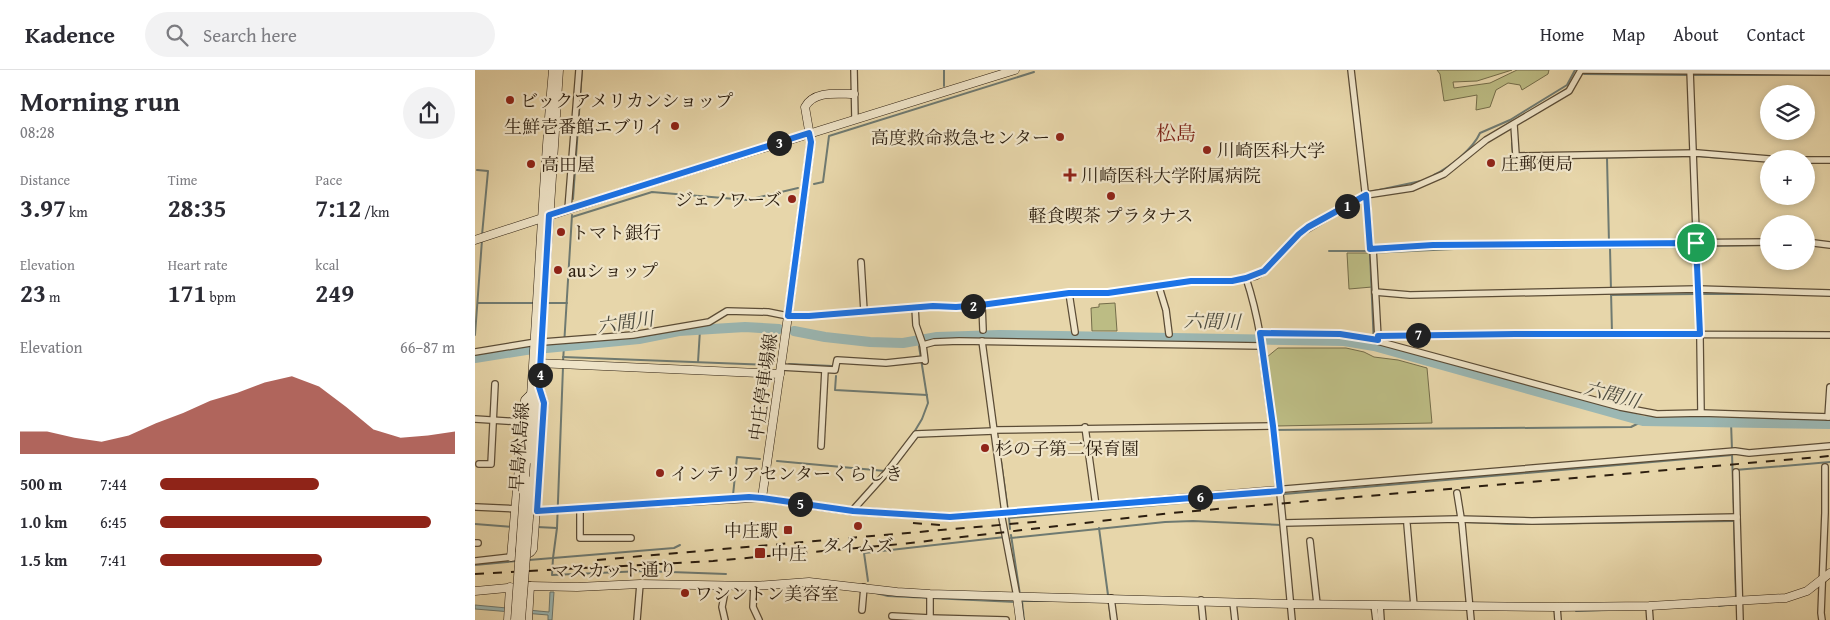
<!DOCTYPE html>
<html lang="en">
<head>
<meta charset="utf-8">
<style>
  :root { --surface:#fff; --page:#f2f2f3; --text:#2b2b33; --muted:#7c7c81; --line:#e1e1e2; --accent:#8f2418 }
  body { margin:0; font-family:"Gentium Book Plus","Noto Serif JP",serif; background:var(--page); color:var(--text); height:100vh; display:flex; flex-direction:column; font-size:19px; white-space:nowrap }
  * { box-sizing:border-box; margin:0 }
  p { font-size:16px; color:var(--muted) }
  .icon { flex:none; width:28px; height:28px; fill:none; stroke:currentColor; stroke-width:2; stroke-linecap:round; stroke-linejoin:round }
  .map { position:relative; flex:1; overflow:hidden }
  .panel { display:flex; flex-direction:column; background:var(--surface); width:475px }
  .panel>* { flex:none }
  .tools { position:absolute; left:1285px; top:15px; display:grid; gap:10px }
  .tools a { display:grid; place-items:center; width:55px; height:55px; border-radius:50%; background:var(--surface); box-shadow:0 2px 8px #0003; font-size:25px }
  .pin { position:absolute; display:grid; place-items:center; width:42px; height:42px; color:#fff; margin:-21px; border:2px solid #fff; border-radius:50%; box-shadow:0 1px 5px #0007 }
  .km { position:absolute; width:25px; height:25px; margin:-12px; border-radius:50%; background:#222; color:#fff; font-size:14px; line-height:25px; text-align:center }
  .round { display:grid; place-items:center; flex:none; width:52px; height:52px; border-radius:26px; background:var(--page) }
  .head { display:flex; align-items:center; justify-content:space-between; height:85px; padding:0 20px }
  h1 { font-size:28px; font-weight:800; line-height:38px }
  .stats { display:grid; grid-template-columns:repeat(3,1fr); gap:8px; height:85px; padding:5px 20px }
  .stats div { display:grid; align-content:center }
  .stats b { font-size:25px; font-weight:800 }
  .stats small { font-size:14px; font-weight:400 }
  .stats p { font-size:14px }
  .chart { height:140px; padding:10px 20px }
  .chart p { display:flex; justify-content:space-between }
  .chart svg { width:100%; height:90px; margin-top:5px; fill:var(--accent); opacity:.7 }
  ul { padding:0 20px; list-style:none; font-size:16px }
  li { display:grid; grid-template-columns:80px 60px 1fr; align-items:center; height:38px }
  li i { height:12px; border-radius:6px; background:var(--accent) }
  header { display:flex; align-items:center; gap:30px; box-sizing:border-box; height:70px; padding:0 25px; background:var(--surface); border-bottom:1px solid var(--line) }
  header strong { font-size:24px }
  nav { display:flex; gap:28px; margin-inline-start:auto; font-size:18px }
  .search { width:350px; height:45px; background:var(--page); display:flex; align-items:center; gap:12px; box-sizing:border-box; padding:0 18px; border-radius:28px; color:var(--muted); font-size:19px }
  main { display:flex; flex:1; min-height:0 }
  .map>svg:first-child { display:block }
</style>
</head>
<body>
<header>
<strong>Kadence</strong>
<div class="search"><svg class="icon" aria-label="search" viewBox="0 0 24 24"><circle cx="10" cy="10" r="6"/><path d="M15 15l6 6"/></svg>Search here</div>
<nav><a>Home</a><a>Map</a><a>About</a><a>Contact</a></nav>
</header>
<main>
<section class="panel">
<div class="head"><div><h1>Morning run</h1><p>08:28</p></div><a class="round"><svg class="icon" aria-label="share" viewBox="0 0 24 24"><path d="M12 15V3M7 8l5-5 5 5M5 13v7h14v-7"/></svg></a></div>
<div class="stats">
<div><p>Distance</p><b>3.97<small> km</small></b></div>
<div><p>Time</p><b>28:35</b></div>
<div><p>Pace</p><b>7:12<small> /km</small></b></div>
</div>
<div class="stats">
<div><p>Elevation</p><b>23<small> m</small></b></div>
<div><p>Heart rate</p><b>171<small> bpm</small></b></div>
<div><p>kcal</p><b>249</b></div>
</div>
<div class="chart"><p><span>Elevation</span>66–87 m</p>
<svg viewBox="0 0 160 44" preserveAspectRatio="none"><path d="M0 44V33L10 33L20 36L30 38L40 35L50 29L60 24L70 18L80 14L90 9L100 6L110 11L120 21L130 32L140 36L150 35L160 33V44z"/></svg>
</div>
<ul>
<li><b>500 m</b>7:44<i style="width:54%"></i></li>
<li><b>1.0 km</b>6:45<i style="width:92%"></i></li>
<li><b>1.5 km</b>7:41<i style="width:55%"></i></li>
</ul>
</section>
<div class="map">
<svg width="1355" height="550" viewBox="0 0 1355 550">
  <rect width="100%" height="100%" fill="#e7d6aa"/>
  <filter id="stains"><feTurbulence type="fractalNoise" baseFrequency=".004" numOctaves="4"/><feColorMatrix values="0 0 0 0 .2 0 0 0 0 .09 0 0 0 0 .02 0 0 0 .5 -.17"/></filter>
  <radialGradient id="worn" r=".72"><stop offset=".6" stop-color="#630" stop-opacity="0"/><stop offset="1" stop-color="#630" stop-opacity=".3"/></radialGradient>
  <g fill="#bcbc84" stroke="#746d4a">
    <path d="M962 0H1037L1002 11 978 12 979 18 1015 13 1042 0H1074L1073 4 1047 20 1045 15 1033 13 1021 20 1015 37 1001 40 1002 25 969 31 965 4Z"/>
    <path d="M872 183H895L897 217 874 219Z"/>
    <path d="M640 233 642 261H617L616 238 624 237V234Z"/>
    <path d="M803 278H871L889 282 899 287 923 290 952 298 957 353 801 356 792 287Z"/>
  </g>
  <path fill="#9bb7b3" stroke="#6f7a71" d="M75 522H79L77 550H73V545L0 539V535L74 542Z"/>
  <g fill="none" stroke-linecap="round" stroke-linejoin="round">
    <g stroke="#6f7a71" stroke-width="2">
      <path d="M469 0V16"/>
      <path d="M1109 4 1213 5"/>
      <path d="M1217 5H1355"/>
      <path d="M1037 73 1038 86 1041 88 1051 89 1222 86 1247 88"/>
      <path d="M1132 88 1134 173"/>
      <path d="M1332 93H1355"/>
      <path d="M2 100 13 101 7 165"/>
      <path d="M959 105C975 97 998 79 1005 63L1035 50 1092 15 1100 0"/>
      <path d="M339 114 348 112 354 66 559 2"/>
      <path d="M899 121 946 111"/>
      <path d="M98 129 107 0"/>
      <path d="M97 147 177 122 272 130 323 118"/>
      <path d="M1224 176 1294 175"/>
      <path d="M1135 178 1137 263"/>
      <path d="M854 181H892L895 183 899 276"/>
      <path d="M895 183 979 179 1219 177"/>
      <path d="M1227 224H1290"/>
      <path d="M1136 225 1221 224"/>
      <path d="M3 233H60"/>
      <path d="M72 233H92"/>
      <path d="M0 265 7 170"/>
      <path d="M782 270 794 354"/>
      <path d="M88 287 293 295"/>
      <path d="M88 292 97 145"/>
      <path d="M223 292 225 260"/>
      <path d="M314 294 357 296"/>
      <path d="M361 306 360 320 452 325"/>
      <path d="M1256 352 1257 380"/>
      <path d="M795 360 1156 357 1168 351"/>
      <path d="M795 361 801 419"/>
      <path d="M438 364 447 349 453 333 443 270"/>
      <path d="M440 367 453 366"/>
      <path d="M1257 384 1259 445"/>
      <path d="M302 391 410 401"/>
      <path d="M526 391 534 448"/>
      <path d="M1260 400 1355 392"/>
      <path d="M258 425 262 387 285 389"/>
      <path d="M989 452 1040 454 1259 451"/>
      <path d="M1259 452 1261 530"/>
      <path d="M0 454 38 457"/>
      <path d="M62 457 82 458"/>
      <path d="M624 458 633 525"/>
      <path d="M535 459 534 448 1257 385"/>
      <path d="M536 465 545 525"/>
      <path d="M536 468 690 452 718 451 807 455"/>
      <path d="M205 475 199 478 78 488 77 505 168 501 251 504"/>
      <path d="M54 490 78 488 82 458 88 297"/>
      <path d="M0 495 42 491"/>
      <path d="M393 511 389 483 530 467"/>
      <path d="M401 523 413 526 541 532"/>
      <path d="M634 533 636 550"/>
      <path d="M1244 536 1261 534"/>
      <path d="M1101 541 1134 540"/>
      <path d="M549 550 547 531H582"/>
    </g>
    <g stroke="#9bb7b3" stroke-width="10">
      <path d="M319 261 350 267 395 272 428 273 462 267 524 265 869 271 899 276 1168 351 1355 354"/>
      <path d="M0 288 51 280 164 269 204 261 270 257 304 259"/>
    </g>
    <g stroke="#5b4c36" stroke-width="8">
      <g id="street">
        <path d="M379 0 380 49"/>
        <path d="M876 0 890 121 892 128 895 179 958 175 1294 172"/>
        <path d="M1106 0 1355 2"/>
        <path d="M1215 0 1225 269 1226 343"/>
        <path d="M1039 55 1041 85 1043 86 1222 83 1294 89"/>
        <path d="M1331 90H1355"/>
        <path d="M93 139 104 0"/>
        <path d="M1331 172 1355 175"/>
        <path d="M898 178 903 268"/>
        <path d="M386 192 389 241"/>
        <path d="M771 208C784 247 789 287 794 327 804 401 810 476 817 550"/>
        <path d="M684 217 691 240 694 264"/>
        <path d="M900 222 935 225 1223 219 1355 223"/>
        <path d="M594 223 600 262"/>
        <path d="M507 235 508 260"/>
        <path d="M440 237 441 255 448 275 450 291"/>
        <path d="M785 263 865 264 891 268 1145 337 1182 344 1226 343 1355 347"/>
        <path d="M903 266 1040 264 1355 265"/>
        <path d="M507 271 530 443"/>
        <path d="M448 275 459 272 484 271 787 276"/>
        <path d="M0 282 55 273 158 265 234 252 252 241 293 242 313 246H334L457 236 481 237 506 235 594 223H633L716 211H757L781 206 789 201 824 164 881 130 891 125 937 118 969 104 1011 70 1094 21 1106 0"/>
        <path d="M306 297 360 300 362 290 411 293 449 289"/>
        <path d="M1353 347 1355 317"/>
        <path d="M0 349 48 352"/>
        <path d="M610 357 621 436"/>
        <path d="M519 360 798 356"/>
        <path d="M346 376 350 300"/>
        <path d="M4 394H16L20 314"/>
        <path d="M1261 402 1262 447"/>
        <path d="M982 423 987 454 996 550"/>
        <path d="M1 437 43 439"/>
        <path d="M105 438V468H156"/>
        <path d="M57 441 287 428"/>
        <path d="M377 441 412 402 441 364 519 361"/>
        <path d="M809 453 983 449 1057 451 1262 447 1265 550"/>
        <path d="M932 454 939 536"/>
        <path d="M835 471 842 534"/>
        <path d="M0 473H3"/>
        <path d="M0 491 36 487"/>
        <path d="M279 516 278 537 284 550"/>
        <path d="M542 527 526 443 1260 381 1274 383 1355 376"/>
        <path d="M636 528 639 550"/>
        <path d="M726 530 728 550"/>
        <path d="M758 532 760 550"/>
        <path d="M899 535 901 550"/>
        <path d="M905 535 906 550"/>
        <path d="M1174 536 1175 550"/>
        <path d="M1082 537 1083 550"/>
        <path d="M387 540 389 517"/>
        <path d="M417 546 455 548V524"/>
        <path d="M162 550 165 514"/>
        <path d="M250 550 247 537 251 516"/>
        <path d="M455 550V548L531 550"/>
        <path d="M1347 550 1346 543 1350 443V397"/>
      </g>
    </g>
    <g stroke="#2c1e0f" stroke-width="9">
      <g id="secondary">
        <path d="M379 24C363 24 339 20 330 37L336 72 313 246 287 428 377 441 475 447 526 443"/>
        <path d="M0 170 153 120 540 0"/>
        <path d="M62 293 305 304"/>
        <path d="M57 323 50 330 36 487C44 486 55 486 58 479L69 333 65 320"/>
        <path d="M51 393C62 262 66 131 78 0"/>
        <path d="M57 410 84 0"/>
        <path d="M0 521 55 516 102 517 165 514 279 516 334 512 422 522 455 524 816 534 1082 537 1174 536 1311 528 1332 521 1355 503"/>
        <path d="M542 527 545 550"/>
        <path d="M33 550 35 517"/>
        <path d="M53 550 55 516"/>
      </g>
    </g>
    <use href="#street" stroke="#efe4c8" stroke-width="5.5"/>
    <use href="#secondary" stroke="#efe4c8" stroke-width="8"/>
    <g stroke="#2c1e0f" stroke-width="2" stroke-dasharray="9 9" stroke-linecap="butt">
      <path d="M438 453 465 455"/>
      <path d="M122 490 570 451"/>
      <path d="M0 504 238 491 426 474 696 443 1355 386"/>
    </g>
    <g stroke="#2c1e0f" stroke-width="9" stroke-linecap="butt">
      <g id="secondary-bridge">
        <path d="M40 550 51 393"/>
        <path d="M46 550 57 410"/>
      </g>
    </g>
    <use href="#secondary-bridge" stroke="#efe4c8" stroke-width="8"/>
  </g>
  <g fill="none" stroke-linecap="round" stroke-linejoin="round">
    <g stroke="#fff" stroke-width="10">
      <path id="route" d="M334 63 336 72 313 246H334L458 236 481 237 506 235 594 223H633L716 211H757L771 208 789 201 824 164 833 157 891 125 895 179 958 175 1221 173 1225 264H1040L903 266V270L865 264 785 263 798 356 805 421 475 447 378 441 287 428 274 427 62 441 69 333 64 317 74 145Z"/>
    </g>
    <use href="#route" stroke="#1a73e8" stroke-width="6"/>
  </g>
  <g fill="#8f2418" stroke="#efe4c8" stroke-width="2">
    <circle cx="35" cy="30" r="5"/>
    <circle cx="200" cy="56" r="5"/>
    <circle cx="585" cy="67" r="5"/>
    <circle cx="732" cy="80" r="5"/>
    <circle cx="1016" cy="93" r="5"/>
    <circle cx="56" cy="94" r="5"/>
    <path d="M592.5 97.5h5v5h5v5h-5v5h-5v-5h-5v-5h5z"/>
    <circle cx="636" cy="126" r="5"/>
    <circle cx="317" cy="129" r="5"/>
    <circle cx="86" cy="162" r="5"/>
    <circle cx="83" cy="200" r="5"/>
    <circle cx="510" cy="378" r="5"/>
    <circle cx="185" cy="403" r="5"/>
    <circle cx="383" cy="456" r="5"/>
    <rect x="308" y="455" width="10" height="10" rx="2.5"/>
    <rect x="279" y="477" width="12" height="12" rx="2.5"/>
    <circle cx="210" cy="523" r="5"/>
  </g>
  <g text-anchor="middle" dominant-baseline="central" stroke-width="4.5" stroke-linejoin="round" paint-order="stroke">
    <g font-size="18" fill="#2c1e0f" stroke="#efe4c8" text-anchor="start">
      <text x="45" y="30">ビックアメリカンショップ</text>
      <text x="190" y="56" text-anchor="end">生鮮壱番館エブリイ</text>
      <text x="575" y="67" text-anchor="end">高度救命救急センター</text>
      <text x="742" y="80">川崎医科大学</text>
      <text x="1026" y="93">庄郵便局</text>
      <text x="66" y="94">高田屋</text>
      <text x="606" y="105">川崎医科大学附属病院</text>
      <text x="307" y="129" text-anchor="end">ジェノワーズ</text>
      <text x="636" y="145" text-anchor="middle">軽食喫茶 プラタナス</text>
      <text x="96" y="162">トマト銀行</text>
      <text x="93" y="200">auショップ</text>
      <text x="520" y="378">杉の子第二保育園</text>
      <text x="195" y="403">インテリアセンターくらしき</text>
      <text x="303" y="460" text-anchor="end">中庄駅</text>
      <text x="383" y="475" text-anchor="middle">タイムズ</text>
      <text x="296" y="483">中庄</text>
      <text x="220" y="523">ワシントン美容室</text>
    </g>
    <g font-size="18" fill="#2c1e0f" stroke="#efe4c8">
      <text transform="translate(288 317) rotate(-82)">中庄停車場線</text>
      <text transform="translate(44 377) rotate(-86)">早島松島線</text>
      <text transform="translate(139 500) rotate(-1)">マスカット通り</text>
    </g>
    <g font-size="19" font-style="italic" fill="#4d4c40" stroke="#efe4c8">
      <text transform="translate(737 251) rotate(1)">六間川</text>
      <text transform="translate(150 252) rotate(-8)">六間川</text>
      <text transform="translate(1137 324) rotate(15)">六間川</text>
    </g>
    <g font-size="20" fill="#7a1f14" stroke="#efe4c8">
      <text x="701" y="62">松島</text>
    </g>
  </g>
  <rect width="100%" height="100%" filter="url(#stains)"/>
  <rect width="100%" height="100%" fill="url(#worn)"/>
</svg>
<div class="tools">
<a><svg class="icon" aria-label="layers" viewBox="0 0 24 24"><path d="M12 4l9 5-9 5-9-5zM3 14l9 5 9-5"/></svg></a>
<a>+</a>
<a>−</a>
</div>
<div class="pin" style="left:1221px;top:173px;background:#1e9e55"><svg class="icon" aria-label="arrive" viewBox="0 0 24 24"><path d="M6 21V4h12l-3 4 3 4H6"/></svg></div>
<b class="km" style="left:872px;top:136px">1</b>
<b class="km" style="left:498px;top:236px">2</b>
<b class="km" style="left:304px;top:73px">3</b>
<b class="km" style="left:65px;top:305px">4</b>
<b class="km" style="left:325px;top:434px">5</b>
<b class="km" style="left:725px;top:427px">6</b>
<b class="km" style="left:943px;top:265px">7</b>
</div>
</main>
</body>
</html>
